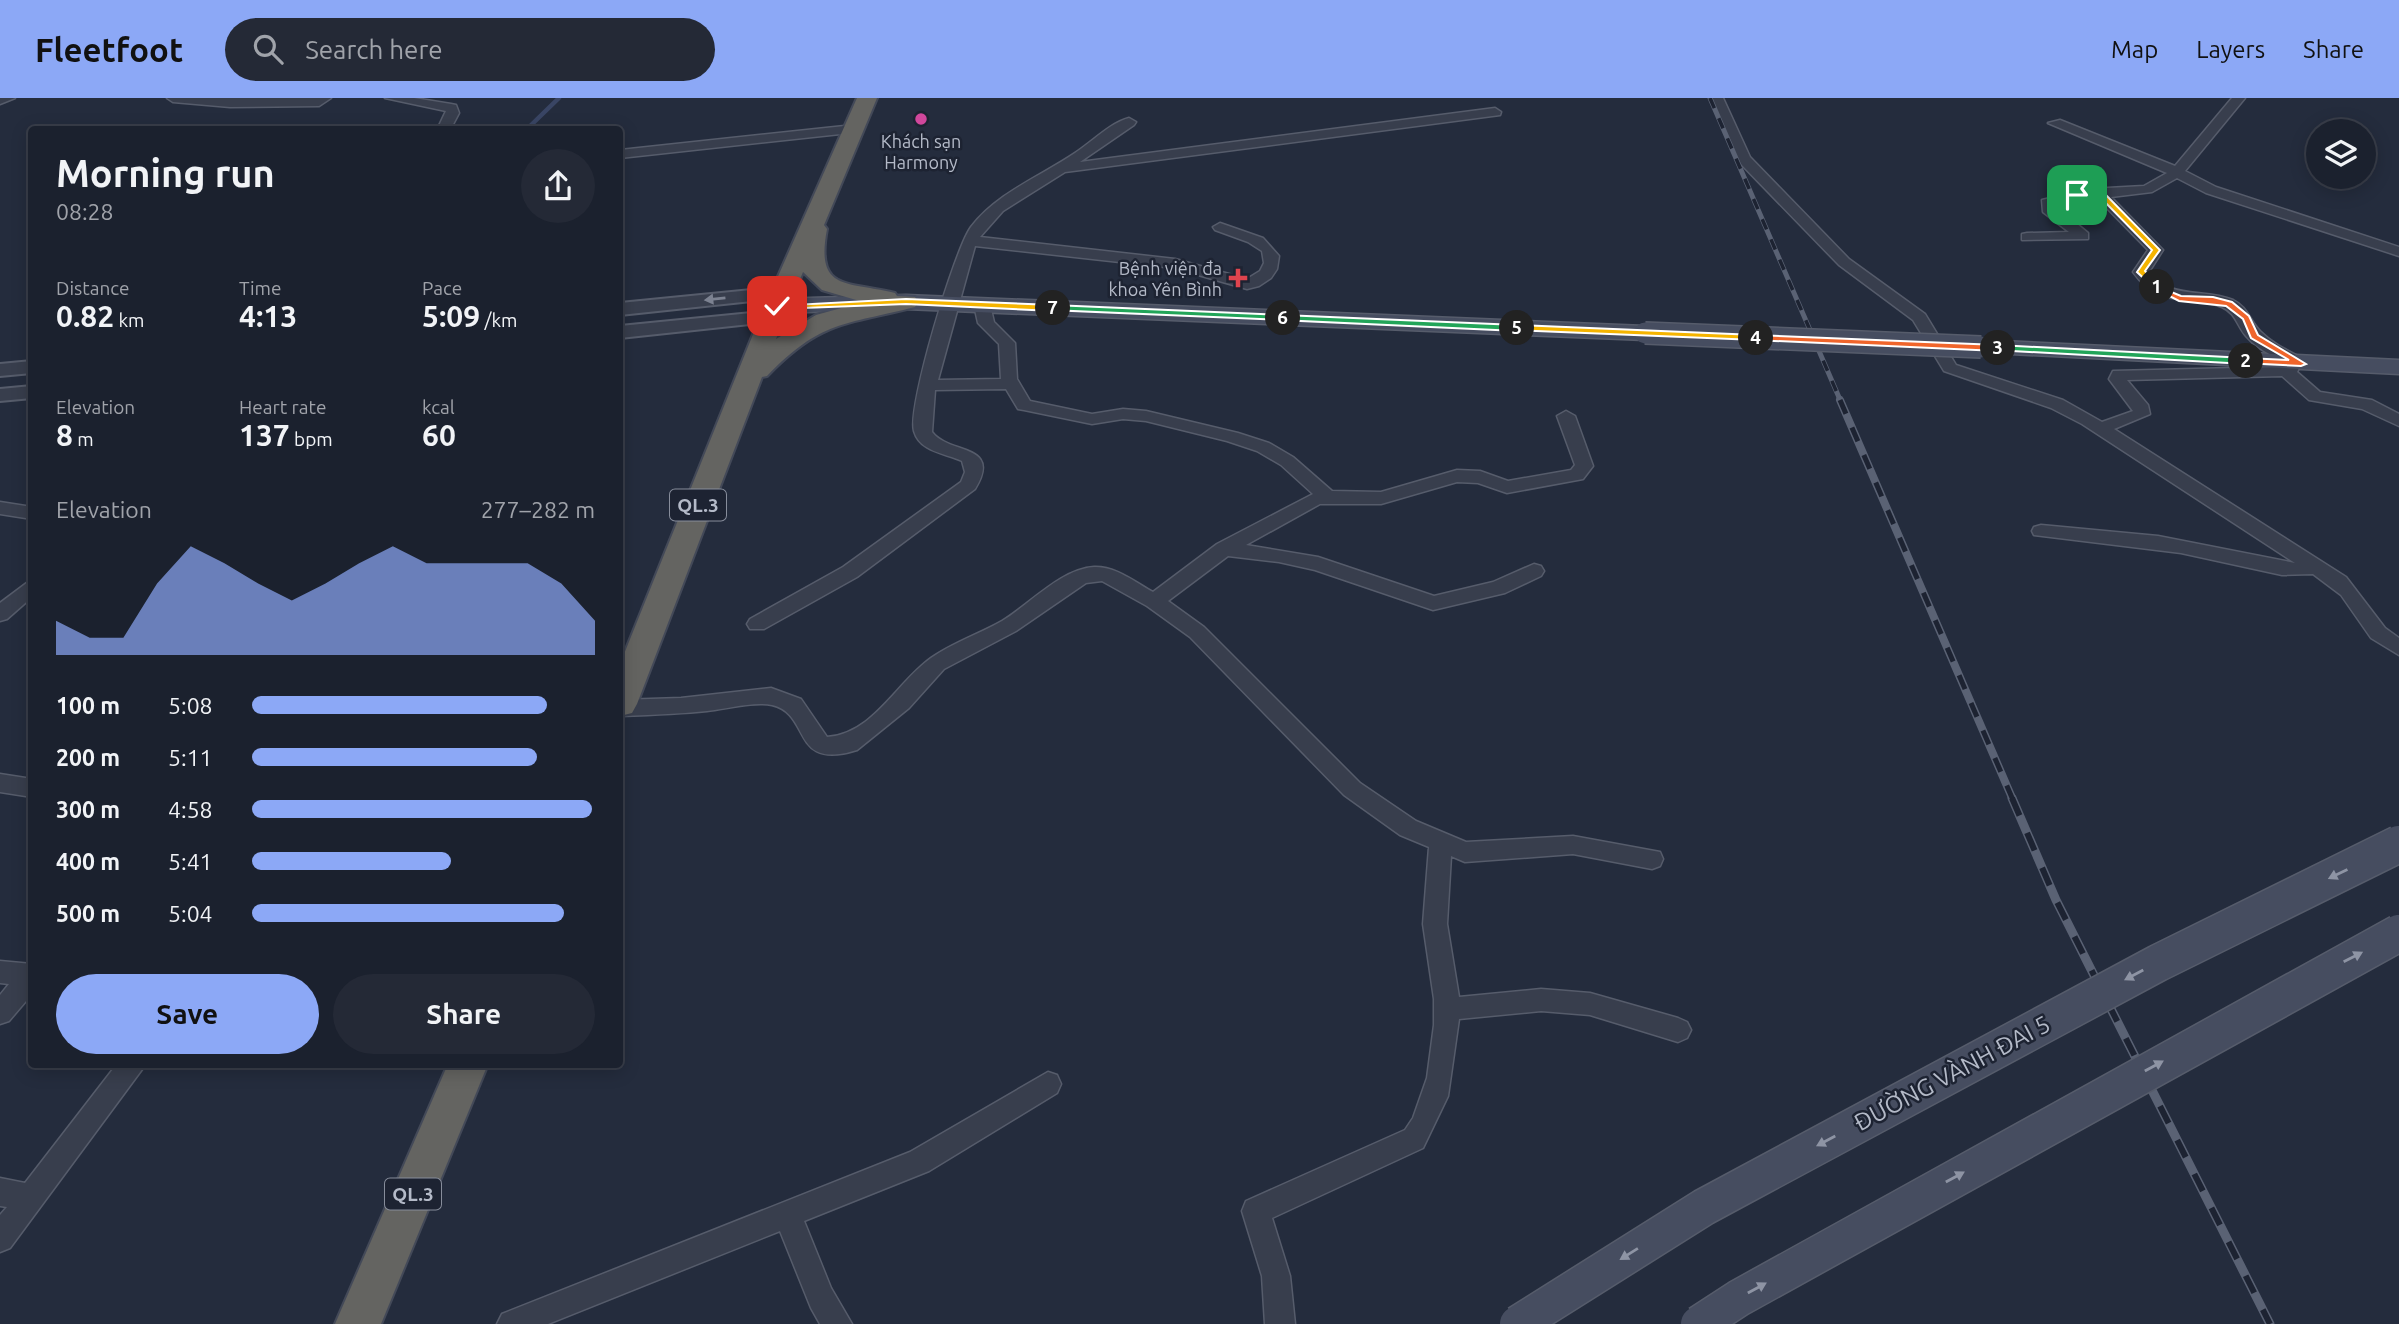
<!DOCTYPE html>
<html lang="en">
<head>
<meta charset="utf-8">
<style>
  :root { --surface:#1b212e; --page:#242936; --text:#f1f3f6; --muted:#a0a3aa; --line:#393e4a; --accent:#8ca8f6 }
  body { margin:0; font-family:Ubuntu,sans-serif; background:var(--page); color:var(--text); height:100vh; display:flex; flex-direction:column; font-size:26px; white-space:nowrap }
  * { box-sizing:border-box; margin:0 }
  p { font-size:23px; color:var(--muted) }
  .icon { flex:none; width:38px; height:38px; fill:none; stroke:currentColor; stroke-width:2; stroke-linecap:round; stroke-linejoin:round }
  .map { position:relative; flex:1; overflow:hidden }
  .details { position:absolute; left:28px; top:28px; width:595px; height:942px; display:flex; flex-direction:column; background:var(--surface); border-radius:7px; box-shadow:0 4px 18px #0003,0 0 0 2px var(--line) }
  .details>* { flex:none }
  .controls { position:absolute; left:2306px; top:21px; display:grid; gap:14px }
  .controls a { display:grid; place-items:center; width:70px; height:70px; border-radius:50%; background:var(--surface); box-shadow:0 4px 18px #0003,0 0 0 2px var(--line); font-size:35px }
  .pin { position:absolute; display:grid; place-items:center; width:60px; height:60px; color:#fff; margin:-30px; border-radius:14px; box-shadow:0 4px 10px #0006 }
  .km { position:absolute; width:35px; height:35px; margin:-18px; border-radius:50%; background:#222; color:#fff; font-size:19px; line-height:35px; text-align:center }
  .round { display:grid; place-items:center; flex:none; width:74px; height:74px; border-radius:37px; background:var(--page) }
  .summary { display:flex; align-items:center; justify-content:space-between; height:119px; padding:0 28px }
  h1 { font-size:38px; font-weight:600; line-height:52px }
  .stats { display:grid; grid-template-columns:repeat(3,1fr); gap:10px; height:119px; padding:7px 28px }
  .stats div { display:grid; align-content:center }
  .stats b { font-size:30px; font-weight:600 }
  .stats small { font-size:19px; font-weight:400 }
  .stats p { font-size:19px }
  .chart { height:196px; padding:14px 28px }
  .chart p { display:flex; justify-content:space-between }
  .chart svg { width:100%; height:126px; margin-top:7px; fill:var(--accent); opacity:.7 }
  .action { display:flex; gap:14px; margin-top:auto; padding:14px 28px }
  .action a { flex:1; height:80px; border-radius:42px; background:var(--accent); color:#111; font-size:28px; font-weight:600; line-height:80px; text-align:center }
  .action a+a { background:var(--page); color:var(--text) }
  ul { padding:0 28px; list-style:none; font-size:23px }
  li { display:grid; grid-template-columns:112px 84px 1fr; align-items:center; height:52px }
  li i { height:18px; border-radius:9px; background:var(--accent) }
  header { display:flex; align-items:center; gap:42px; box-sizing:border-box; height:98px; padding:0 35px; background:var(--accent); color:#111 }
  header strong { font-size:33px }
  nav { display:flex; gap:38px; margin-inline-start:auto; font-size:24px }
  .search { width:490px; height:63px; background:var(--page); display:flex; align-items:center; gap:18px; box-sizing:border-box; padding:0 24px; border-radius:38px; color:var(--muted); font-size:26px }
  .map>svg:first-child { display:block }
</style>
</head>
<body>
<header>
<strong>Fleetfoot</strong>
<div class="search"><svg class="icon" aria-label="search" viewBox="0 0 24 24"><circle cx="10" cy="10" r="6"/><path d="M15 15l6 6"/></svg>Search here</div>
<nav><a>Map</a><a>Layers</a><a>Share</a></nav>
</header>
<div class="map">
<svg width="2399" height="1226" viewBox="0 0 2399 1226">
  <rect width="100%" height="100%" fill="#242c3d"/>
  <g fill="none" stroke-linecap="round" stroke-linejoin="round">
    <path stroke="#394564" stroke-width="4.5" d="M526 32 559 0"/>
    <g stroke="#565c6b" stroke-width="3">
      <g id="minor">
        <path d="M0 0H15L0 6Z"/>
        <path d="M167 0H331L319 8 230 9 173 4Z"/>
        <path d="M385 0H414L451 6 456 7 459 15 450 32H437L446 13Z"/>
        <path d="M1711 0H1723L1750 59 1849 161 1925 216 1956 267 2063 302 2102 324 2133 313 2109 281 2113 273 2279 269 2283 263C2270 256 2256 250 2246 238 2237 228 2236 215 2222 209 2186 194 2161 213 2133 174L2148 152 2096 99 2054 107 2088 135V141L2022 142V136L2027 135 2069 134 2043 114 2042 102 2089 91 2144 88 2167 75 2048 25 2060 22 2175 68 2232 0H2245L2185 73 2216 89 2399 149V158L2206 95 2177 80 2152 94 2111 99 2163 152 2149 174C2170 202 2203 190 2233 202 2248 209 2250 224 2261 234 2274 247 2291 254 2307 263V269L2299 270 2297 274 2320 294 2372 302 2399 316V328L2362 311 2309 302 2282 278 2127 282 2148 307 2150 316 2114 331 2346 479 2385 530 2399 540V557L2371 540 2341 497 2313 476 2282 477 2181 455 2034 437 2032 433 2034 429 2041 427 2158 438 2295 465 2082 326 2051 310 1944 273 1913 222 1839 167 1739 64Z"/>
        <path d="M1495 10 1501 14 1500 17 1065 74 1003 113 980 139 1175 161 1247 181 1260 173 1264 165 1262 153 1248 144 1215 132 1213 129 1220 125 1263 140 1279 158 1277 171 1271 180 1259 188 1247 191 1174 170 975 148 938 282 1001 281 999 246 978 225 974 207 982 202 990 207 994 224 1015 245 1017 281 1030 303 1092 316 1123 311 1146 313 1238 335 1269 345 1293 359 1332 393 1381 394 1457 372 1480 373 1508 383 1571 372 1575 367 1557 318 1566 313 1575 318 1593 368 1583 381 1507 395 1478 385 1457 384 1381 406H1320L1246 447 1318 459 1434 498 1493 484 1534 466 1541 468 1544 473 1541 478 1505 495 1433 512 1315 472 1279 464 1228 458 1168 503 1204 529 1360 685 1416 723 1466 744 1573 738 1660 754 1663 761 1660 768 1652 771 1573 756 1465 764 1451 758 1447 826 1459 899 1541 891 1590 895 1678 920 1687 924 1691 932 1687 940 1678 944 1590 917 1541 913 1459 921 1448 998 1423 1050 1272 1120 1290 1178 1295 1226H1265L1262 1178 1242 1113 1246 1103 1405 1032 1413 1020 1427 980 1434 927V901L1423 826 1429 749 1400 737 1344 697 1190 539 1147 508 1102 483 1086 485 1016 533 944 571 909 610 857 652C790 673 812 616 772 607 754 603 726 611 707 613 678 616 649 617 620 618V602L681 600 771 590 801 601 827 639C873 636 896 585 931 560 952 545 979 536 1002 523 1030 506 1061 471 1094 469 1115 468 1135 484 1153 494L1217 446 1313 396 1281 367 1257 353 1227 343 1146 323 1123 321 1092 326 1024 312 1018 311 1006 291 935 292 932 334C949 357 1003 345 975 391L857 479 764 531H750L747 526 750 521 843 469 961 384 965 374 962 363C945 355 920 354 914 333 907 310 955 150 971 129 997 95 1041 78 1075 55 1092 44 1110 25 1129 20L1136 24 1134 27 1080 64Z"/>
        <path d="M854 27 859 28V34L620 60V52Z"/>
        <path d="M0 404 32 409V421L0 416Z"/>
        <path d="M32 481V499L7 521 0 523V505Z"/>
        <path d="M0 676 32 681V699L0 694Z"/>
        <path d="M0 863 32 866V896L9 923 0 926V897L9 886 0 885Z"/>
        <path d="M117 966H146L10 1150 0 1154V1117L7 1109 0 1108V1080L25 1085Z"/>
        <path d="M1048 974 1057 977 1061 986 1057 995 929 1073 804 1123 831 1190 852 1226H820L811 1210 780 1133 548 1226H497L502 1216 910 1054Z"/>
      </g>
    </g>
    <g stroke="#565c6b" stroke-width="4">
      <g id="tertiary">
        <path d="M783 189 793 195 790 199 620 217V205Z"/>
        <path d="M772 213 782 219 779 223 620 240V228Z"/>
        <path d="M32 263V275L0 278V266Z"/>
        <path d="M32 288V300L0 303V291Z"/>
      </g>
    </g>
    <g stroke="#565c6b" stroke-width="3">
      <g id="secondary">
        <path d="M906 197 1645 228 1656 235 1645 242 906 211 777 215 766 208 777 201Z"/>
        <path d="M1981 242 2399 262V276L1973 254 1970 249Z"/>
      </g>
    </g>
    <g stroke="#434958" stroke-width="4">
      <g id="trunk">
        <path d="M857 0H877L824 127 827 131C815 194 847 183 895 195L897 198 915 199 918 204 915 209C845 227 821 222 767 278L762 279 637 606 632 615 620 618V566L760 219ZM803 174 822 192 863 204 816 217 776 241Z"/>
        <path d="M448 966H488L381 1226H335Z"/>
      </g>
    </g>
    <use href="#minor" fill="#383e4d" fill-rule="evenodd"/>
    <use href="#tertiary" fill="#383e4d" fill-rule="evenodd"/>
    <use href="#secondary" fill="#464d60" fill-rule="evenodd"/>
    <use href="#trunk" fill="#646461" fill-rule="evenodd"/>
    <g stroke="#5a6274" stroke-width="5">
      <path id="rail-far2" d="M1710 0 1841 304"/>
    </g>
    <g stroke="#5a6274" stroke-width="8">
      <path id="rail-far1" d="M1840 302 2013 702"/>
    </g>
    <g stroke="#5a6274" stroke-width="9">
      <path id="rail" d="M2012 700 2056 802 2270 1226"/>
    </g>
    <use href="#rail-far2" stroke="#1d2332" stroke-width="3.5" stroke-dasharray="11" stroke-linecap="butt"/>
    <use href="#rail-far1" stroke="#1d2332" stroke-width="5" stroke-dasharray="15" stroke-linecap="butt"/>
    <use href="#rail" stroke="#1d2332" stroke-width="6" stroke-dasharray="19" stroke-linecap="butt"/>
    <g stroke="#565c6b" stroke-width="24" stroke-linecap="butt">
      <path id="secondary-bridge-far1" d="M1645 235 1981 249"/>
    </g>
    <g stroke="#565c6b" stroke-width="39" stroke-linecap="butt">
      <g id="secondary-bridge">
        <path d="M1518 1226 1704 1109 2158 865 2399 746"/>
        <path d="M1699 1226 1739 1200 2399 835"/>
      </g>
    </g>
    <use href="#secondary-bridge-far1" stroke="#464d60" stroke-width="21"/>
    <use href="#secondary-bridge" stroke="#464d60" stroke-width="36"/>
  </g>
  <defs><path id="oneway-solid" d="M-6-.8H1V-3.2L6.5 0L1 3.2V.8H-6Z" transform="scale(1.75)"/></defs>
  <use fill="#7c8291" href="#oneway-solid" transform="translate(715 201) rotate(174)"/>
  <g fill="#8e94a4">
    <use href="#oneway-solid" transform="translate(2338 776) rotate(154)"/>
    <use href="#oneway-solid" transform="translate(2353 859) rotate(-27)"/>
    <use href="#oneway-solid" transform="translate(2134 877) rotate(152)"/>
    <use href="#oneway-solid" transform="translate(2154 968) rotate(-29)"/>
    <use href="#oneway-solid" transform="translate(1826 1043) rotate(152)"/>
    <use href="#oneway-solid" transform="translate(1955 1079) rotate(-29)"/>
    <use href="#oneway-solid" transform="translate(1629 1156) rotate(148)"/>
    <use href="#oneway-solid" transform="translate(1757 1190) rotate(-29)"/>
  </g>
  <path fill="#f5b400" stroke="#fff" stroke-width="2" d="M2102 93 2160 152 2145 173 2160 190H2154L2137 174 2152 152 2098 97H2073Z"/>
  <path fill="#f0652b" stroke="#fff" stroke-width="2" d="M2154 187 2181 198 2213 199 2232 204 2249 218 2258 237 2306 266 2301 268 2243 265 2246 260 2289 262 2251 240 2243 221 2226 208 2179 203 2154 190Z"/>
  <path fill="#22a559" stroke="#fff" stroke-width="2" d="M1998 247 2246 260 2250 263 2246 266 1995 252Z"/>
  <path fill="#f0652b" stroke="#fff" stroke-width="2" d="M1756 237 1998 247 2002 250 1998 253 1753 242Z"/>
  <path fill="#f5b400" stroke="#fff" stroke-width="2" d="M1517 227 1756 237 1760 240 1756 242 1514 232Z"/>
  <path fill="#22a559" stroke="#fff" stroke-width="2" d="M1283 217 1517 227 1522 230 1517 233 1280 222Z"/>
  <path fill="#22a559" stroke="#fff" stroke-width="2" d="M1053 207 1283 217 1287 220 1283 222 1050 212Z"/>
  <path fill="#f5b400" stroke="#fff" stroke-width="2" d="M906 201 1053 207 1057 210 1053 213 906 206 777 211 773 208Z"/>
  <circle fill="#d1479c" stroke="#1d2332" stroke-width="2.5" cx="921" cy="21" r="7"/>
  <path fill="#e0444e" stroke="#1d2332" stroke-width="2.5" d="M1234.5 169.5h7v7h7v7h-7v7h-7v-7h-7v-7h7z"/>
  <g text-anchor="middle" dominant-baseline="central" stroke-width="5" stroke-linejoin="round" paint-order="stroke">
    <g font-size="18" fill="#b4bac8" stroke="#1d2332">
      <text x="921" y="43">Khách sạn<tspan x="921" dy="21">Harmony</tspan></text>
      <text x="1222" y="170" text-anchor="end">Bệnh viện đa<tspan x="1222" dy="21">khoa Yên Bình</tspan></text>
    </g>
    <g fill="#1d2332" stroke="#878d9b" stroke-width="2">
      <rect x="670" y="391.5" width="56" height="31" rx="5"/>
      <rect x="385" y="1080.5" width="56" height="31" rx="5"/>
    </g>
    <g font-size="19" font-weight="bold" fill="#b4bac8">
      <text x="698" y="407">QL.3</text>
      <text x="413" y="1096">QL.3</text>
    </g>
    <g font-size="24" fill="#b4bac8" stroke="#1d2332">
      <text transform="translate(1952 975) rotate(-28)">ĐƯỜNG VÀNH ĐAI 5</text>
    </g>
  </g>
</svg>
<div class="controls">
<a><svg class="icon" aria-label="layers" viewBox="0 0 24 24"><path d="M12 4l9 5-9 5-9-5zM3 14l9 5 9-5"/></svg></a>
</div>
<div class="pin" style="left:2077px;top:97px;background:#1e9e55"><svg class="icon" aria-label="arrive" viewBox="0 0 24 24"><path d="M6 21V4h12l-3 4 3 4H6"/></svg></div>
<div class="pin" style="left:777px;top:208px;background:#d93025"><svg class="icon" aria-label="check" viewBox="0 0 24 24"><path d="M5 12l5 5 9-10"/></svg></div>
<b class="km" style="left:2157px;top:189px">1</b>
<b class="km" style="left:2246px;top:263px">2</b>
<b class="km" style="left:1998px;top:250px">3</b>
<b class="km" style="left:1756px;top:240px">4</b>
<b class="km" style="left:1517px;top:230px">5</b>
<b class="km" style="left:1283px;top:220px">6</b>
<b class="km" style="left:1053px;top:210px">7</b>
<section class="details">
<div class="summary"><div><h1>Morning run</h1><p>08:28</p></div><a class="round"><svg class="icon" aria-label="share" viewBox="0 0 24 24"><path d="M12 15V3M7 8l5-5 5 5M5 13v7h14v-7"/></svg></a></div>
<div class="stats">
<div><p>Distance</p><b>0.82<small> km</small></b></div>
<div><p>Time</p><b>4:13</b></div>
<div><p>Pace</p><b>5:09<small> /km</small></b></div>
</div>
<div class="stats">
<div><p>Elevation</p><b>8<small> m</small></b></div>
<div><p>Heart rate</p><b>137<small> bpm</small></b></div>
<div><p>kcal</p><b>60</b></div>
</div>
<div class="chart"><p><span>Elevation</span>277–282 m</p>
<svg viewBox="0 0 160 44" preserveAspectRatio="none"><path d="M0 44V32L10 38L20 38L30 19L40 6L50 12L60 19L70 25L80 19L90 12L100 6L110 12L120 12L130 12L140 12L150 19L160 32V44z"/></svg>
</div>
<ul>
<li><b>100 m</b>5:08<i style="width:86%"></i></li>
<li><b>200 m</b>5:11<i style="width:83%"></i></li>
<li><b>300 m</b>4:58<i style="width:99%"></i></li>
<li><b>400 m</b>5:41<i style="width:58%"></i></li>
<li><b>500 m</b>5:04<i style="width:91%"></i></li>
</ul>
<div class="action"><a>Save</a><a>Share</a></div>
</section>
</div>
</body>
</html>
